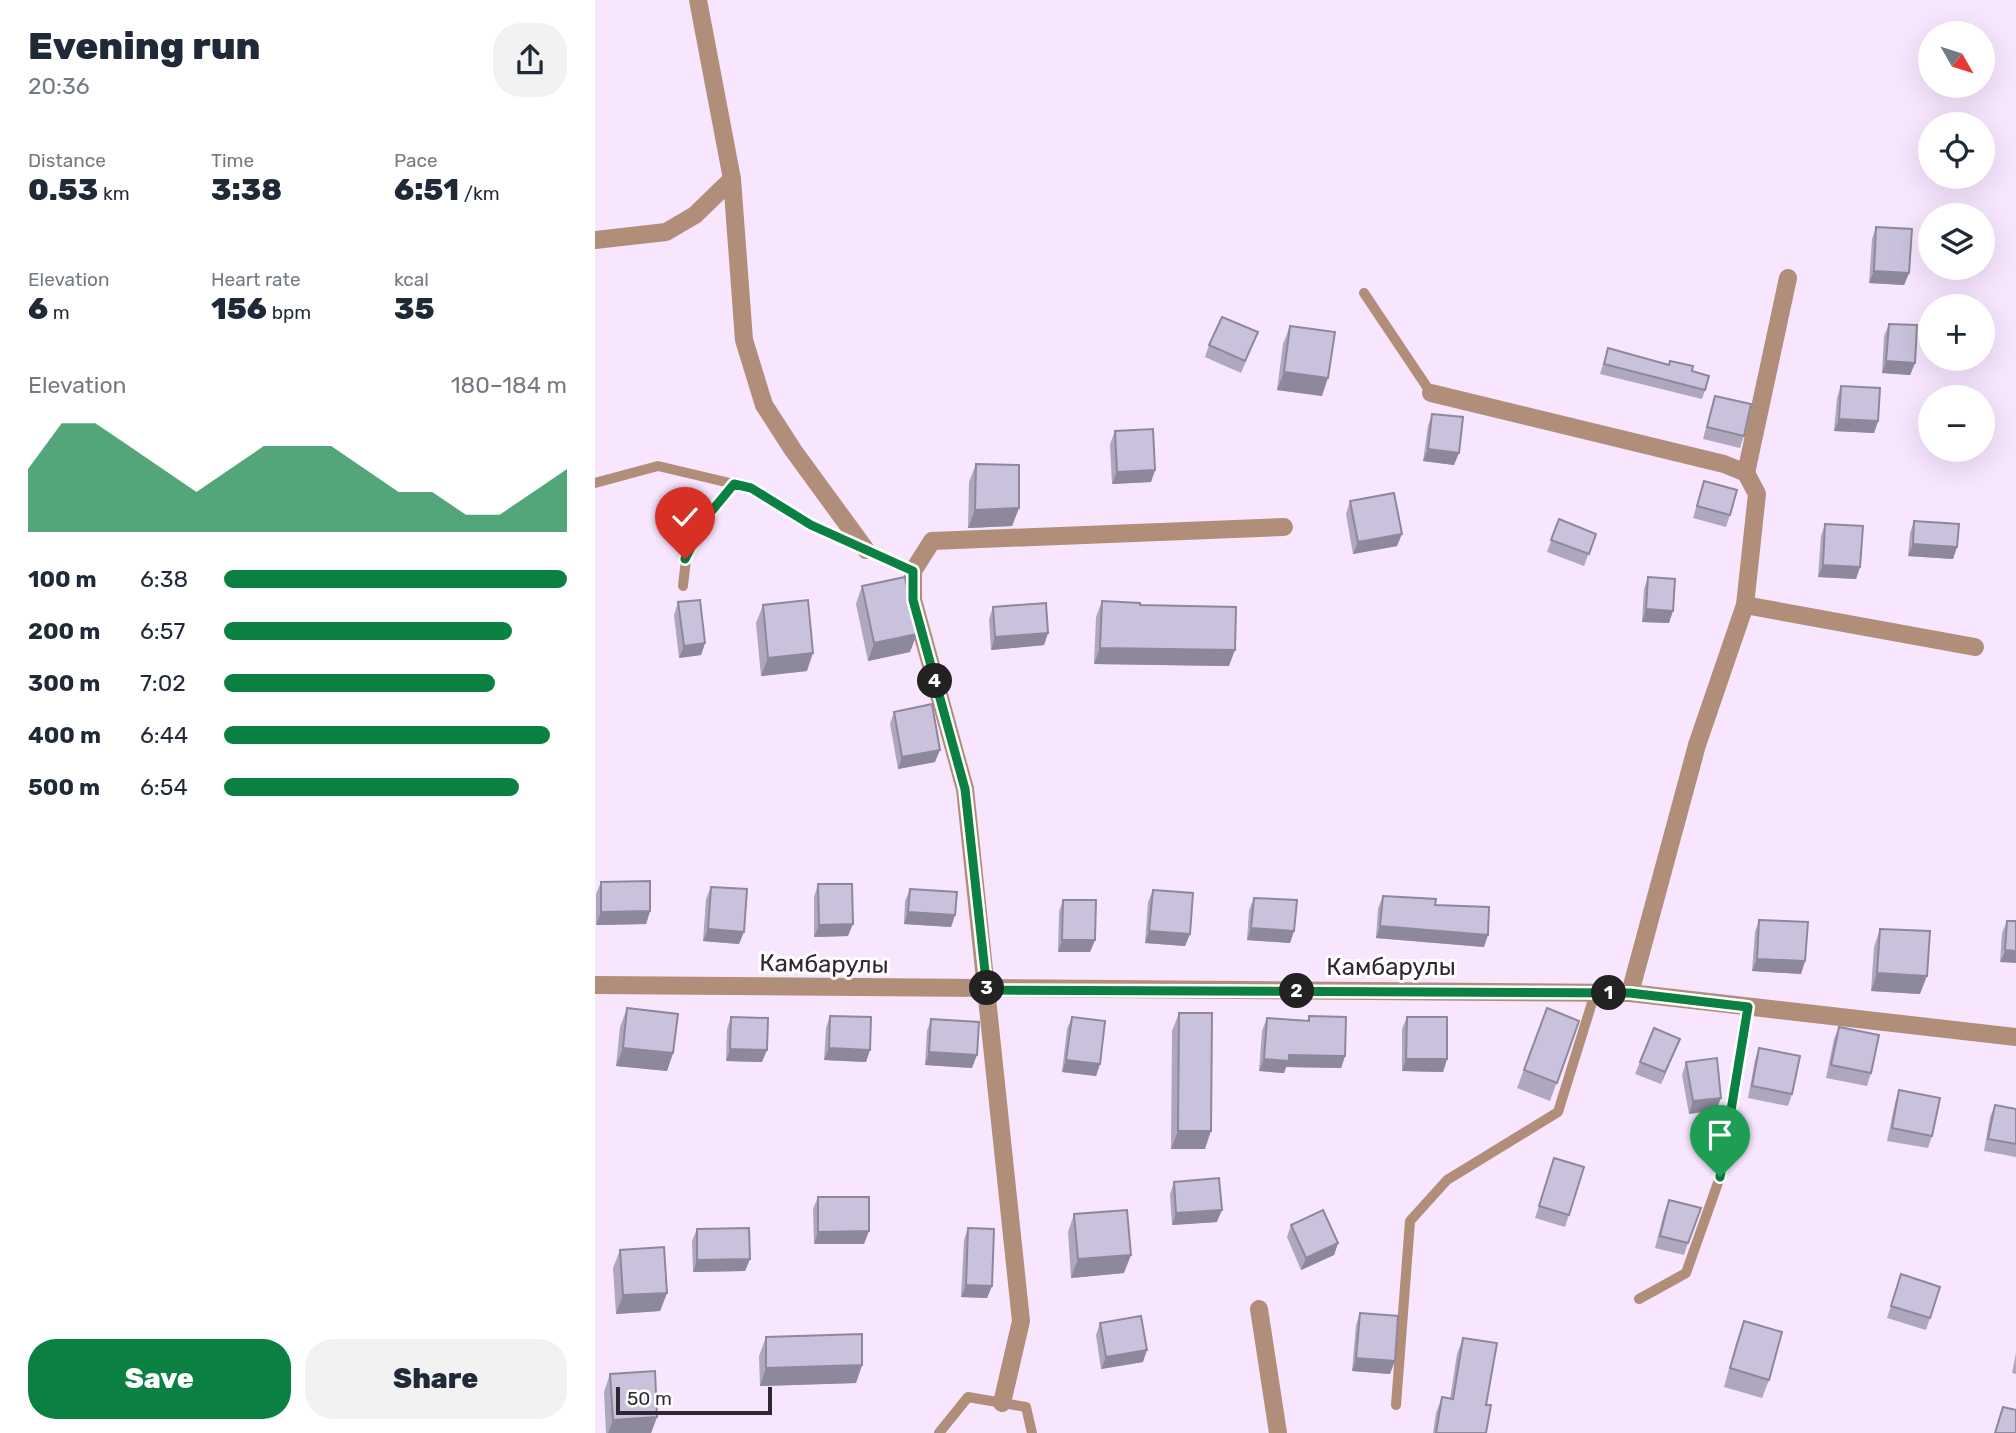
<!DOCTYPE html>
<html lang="en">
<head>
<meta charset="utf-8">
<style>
  :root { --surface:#fff; --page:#f2f2f3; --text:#1f2937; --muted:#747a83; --accent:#0b8043 }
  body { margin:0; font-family:Rubik,sans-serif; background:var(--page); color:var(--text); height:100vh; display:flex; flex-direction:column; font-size:26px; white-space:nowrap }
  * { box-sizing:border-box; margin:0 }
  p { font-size:23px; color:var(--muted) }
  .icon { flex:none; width:38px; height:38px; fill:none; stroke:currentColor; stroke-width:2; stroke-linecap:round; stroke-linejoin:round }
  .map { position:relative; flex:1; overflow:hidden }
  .details { display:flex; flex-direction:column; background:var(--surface); width:595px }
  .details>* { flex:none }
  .needle { width:46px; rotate:129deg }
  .fabs { position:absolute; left:1323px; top:21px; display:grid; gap:14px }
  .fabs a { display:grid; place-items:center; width:77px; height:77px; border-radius:50%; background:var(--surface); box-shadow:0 7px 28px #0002; font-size:35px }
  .scale { position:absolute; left:21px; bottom:18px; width:156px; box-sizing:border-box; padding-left:7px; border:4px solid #2f2831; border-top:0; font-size:19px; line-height:24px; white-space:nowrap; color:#2f2831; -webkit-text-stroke:5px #fff; paint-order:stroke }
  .pin { position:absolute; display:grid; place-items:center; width:60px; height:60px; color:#fff; margin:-72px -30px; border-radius:50% 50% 50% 0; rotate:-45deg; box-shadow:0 0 7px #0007 }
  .pin .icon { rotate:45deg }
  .km { position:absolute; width:35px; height:35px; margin:-18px; border-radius:50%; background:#222; color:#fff; font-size:19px; line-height:35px; text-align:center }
  .round { display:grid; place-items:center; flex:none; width:74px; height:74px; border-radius:28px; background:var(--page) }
  .head { display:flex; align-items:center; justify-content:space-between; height:119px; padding:0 28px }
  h1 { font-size:38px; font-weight:800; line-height:52px }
  .metrics { display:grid; grid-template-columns:repeat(3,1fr); gap:10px; height:119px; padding:7px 28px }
  .metrics div { display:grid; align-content:center }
  .metrics b { font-size:30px; font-weight:800 }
  .metrics small { font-size:19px; font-weight:400 }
  .metrics p { font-size:19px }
  .chart { height:196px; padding:14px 28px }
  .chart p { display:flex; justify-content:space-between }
  .chart svg { width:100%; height:126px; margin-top:7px; fill:var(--accent); opacity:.7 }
  .primary-button { display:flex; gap:14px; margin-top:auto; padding:14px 28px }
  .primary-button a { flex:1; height:80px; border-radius:28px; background:var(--accent); color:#fff; font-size:28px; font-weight:800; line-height:80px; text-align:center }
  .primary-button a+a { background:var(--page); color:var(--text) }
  ul { padding:0 28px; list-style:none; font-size:23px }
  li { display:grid; grid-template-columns:112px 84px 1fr; align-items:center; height:52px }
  li i { height:18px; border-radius:9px; background:var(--accent) }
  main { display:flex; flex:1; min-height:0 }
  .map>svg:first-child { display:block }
</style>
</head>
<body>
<main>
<section class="details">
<div class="head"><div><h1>Evening run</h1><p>20:36</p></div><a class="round"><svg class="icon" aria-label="share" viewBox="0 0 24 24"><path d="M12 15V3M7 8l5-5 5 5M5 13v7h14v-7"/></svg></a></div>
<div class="metrics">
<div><p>Distance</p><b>0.53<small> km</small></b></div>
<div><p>Time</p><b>3:38</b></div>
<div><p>Pace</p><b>6:51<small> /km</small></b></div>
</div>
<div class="metrics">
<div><p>Elevation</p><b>6<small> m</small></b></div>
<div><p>Heart rate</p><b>156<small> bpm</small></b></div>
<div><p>kcal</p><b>35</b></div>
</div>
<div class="chart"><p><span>Elevation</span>180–184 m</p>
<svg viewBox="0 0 160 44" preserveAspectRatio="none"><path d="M0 44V22L10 6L20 6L30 14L40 22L50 30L60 22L70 14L80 14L90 14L100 22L110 30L120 30L130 38L140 38L150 30L160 22V44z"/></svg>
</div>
<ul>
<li><b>100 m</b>6:38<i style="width:100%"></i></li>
<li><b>200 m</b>6:57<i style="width:84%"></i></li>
<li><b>300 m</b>7:02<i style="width:79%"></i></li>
<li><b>400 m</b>6:44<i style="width:95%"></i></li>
<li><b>500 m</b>6:54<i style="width:86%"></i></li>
</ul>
<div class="primary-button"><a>Save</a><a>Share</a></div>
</section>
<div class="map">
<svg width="1421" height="1433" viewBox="0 0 1421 1433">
  <rect width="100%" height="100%" fill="#f8e6fe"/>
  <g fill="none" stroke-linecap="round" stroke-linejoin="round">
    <g stroke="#b08e79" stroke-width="10">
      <path d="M769 293 836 393"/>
      <path d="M0 483 63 466 156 488 216 525 318 571"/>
      <path d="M88 586 91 559 110 519 139 484"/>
      <path d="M1044 1299 1091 1273 1125 1177 1153 1007"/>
      <path d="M801 1405 815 1221 852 1180 963 1112 1000 993"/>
      <path d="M344 1433 373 1397 431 1407 437 1433"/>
    </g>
    <g stroke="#b08e79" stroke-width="18">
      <path d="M103 0 137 179 149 340 169 405 198 450 271 550"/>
      <path d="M0 240 71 232 100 215 137 179"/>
      <path d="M836 393 1129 464 1151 473 1162 494 1150 605 1102 745 1035 993"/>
      <path d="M1151 473 1193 278"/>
      <path d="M1150 605 1380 647"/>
      <path d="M664 1309 683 1433"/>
      <path d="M407 1403 426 1321 370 789 318 600V571L337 541 689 527"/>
    </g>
    <path stroke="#b08e79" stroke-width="18" d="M0 985 1035 993 1421 1037"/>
  </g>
  <g fill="#aea7be">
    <path d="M1281 227 1314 273 1309 285 1274 283 1277 239Z"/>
    <path d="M1294 324 1320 363 1315 375 1287 373 1289 336Z"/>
    <path d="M695 326 727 396 682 390 688 344Z"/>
    <path d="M663 332 646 373 610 357 614 345Z"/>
    <path d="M1013 348 1097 371 1110 390 1107 399 1005 374Z"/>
    <path d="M1246 386 1283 421 1279 433 1239 431 1242 398Z"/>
    <path d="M1120 396 1149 436 1145 448 1108 439 1116 408Z"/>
    <path d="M837 414 859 465 828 461 833 426Z"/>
    <path d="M520 431 560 470 556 482 517 484 515 444Z"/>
    <path d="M381 464 424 508 417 526 373 528 374 482Z"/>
    <path d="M1109 481 1135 515 1131 527 1098 518Z"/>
    <path d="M755 501 802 546 758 554 751 514Z"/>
    <path d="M964 519 1001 534 989 566 952 552Z"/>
    <path d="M1319 521 1362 547 1358 559 1313 556 1315 533Z"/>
    <path d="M1230 524 1265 567 1261 579 1223 577 1226 536Z"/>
    <path d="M1053 577 1074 623 1047 622 1049 589Z"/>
    <path d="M267 586 315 652 273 661 261 604Z"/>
    <path d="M507 601 545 605 634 666 499 664 501 617Z"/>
    <path d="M83 602 110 643 106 655 84 658 79 615Z"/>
    <path d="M168 605 212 671 166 676 161 623Z"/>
    <path d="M398 607 453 633 449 645 396 650 394 619Z"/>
    <path d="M299 712 340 762 303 769 295 724Z"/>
    <path d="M6 882 55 911 51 924 1 925V894Z"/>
    <path d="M223 884 253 936 219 937V897Z"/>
    <path d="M116 887 144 944 108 941 111 899Z"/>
    <path d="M315 889 360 915 356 927 309 924 310 901Z"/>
    <path d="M558 890 595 934 590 946 550 943 553 902Z"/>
    <path d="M788 896 840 905 889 947 781 938 783 908Z"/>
    <path d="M659 898 699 931 695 943 652 940 654 910Z"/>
    <path d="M468 900 500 940 495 952H463L464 912Z"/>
    <path d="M1164 920 1210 961 1206 974 1157 971 1160 932Z"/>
    <path d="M1412 921H1421L1405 962 1407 933Z"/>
    <path d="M1285 929 1325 994 1276 991 1279 947Z"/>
    <path d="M32 1008 78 1053 72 1071 21 1066 25 1027Z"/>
    <path d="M952 1008 984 1021 955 1101 922 1088Z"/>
    <path d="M584 1013 610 1149H576L577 1031Z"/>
    <path d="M235 1016 271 1062 229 1060 231 1028Z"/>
    <path d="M714 1016 750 1056 746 1068 691 1067 689 1073 664 1071 667 1031 672 1018 712 1021Z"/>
    <path d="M136 1017 167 1062 131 1061 132 1029Z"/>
    <path d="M477 1017 505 1064 501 1076 467 1072 472 1029Z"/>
    <path d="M812 1017 852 1059 848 1072 807 1071V1029Z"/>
    <path d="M336 1019 377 1068 330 1065 332 1031Z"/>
    <path d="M1244 1027 1276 1073 1272 1086 1231 1078 1239 1039Z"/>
    <path d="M1164 1048 1197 1094 1193 1106 1153 1098 1160 1060Z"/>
    <path d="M1080 1051 1066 1084 1040 1074 1045 1062Z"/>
    <path d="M1091 1062 1126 1098 1121 1110 1094 1114 1087 1075Z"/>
    <path d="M1304 1090 1337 1136 1333 1148 1292 1141 1300 1103Z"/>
    <path d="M1400 1105 1421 1109V1157L1389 1151 1395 1117Z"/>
    <path d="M959 1158 974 1215 970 1227 940 1218Z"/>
    <path d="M579 1182 622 1222 577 1225 575 1194Z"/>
    <path d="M223 1197 269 1244H219L218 1209Z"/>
    <path d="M1074 1200 1093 1243 1089 1255 1060 1248 1069 1213Z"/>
    <path d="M479 1214 529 1273 476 1278 473 1232Z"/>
    <path d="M696 1225 743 1243 739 1255 706 1270 692 1237Z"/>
    <path d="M373 1228 397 1286 392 1298 366 1297 369 1240Z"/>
    <path d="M102 1229 155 1259 150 1271 98 1272 97 1241Z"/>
    <path d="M25 1250 72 1293 65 1311 21 1314 18 1268Z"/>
    <path d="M1306 1274 1335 1318 1331 1330 1292 1318Z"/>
    <path d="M765 1313 795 1374 757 1371 761 1325Z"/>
    <path d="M1149 1321 1174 1380 1167 1398 1129 1387 1142 1340Z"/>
    <path d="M505 1323 548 1362 506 1369 501 1335Z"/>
    <path d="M171 1337 267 1365 261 1383 165 1386 164 1356Z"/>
    <path d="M868 1338 891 1405V1433H838L841 1413 847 1397 855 1399 862 1354Z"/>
    <path d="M1421 1353V1374L1417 1373Z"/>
    <path d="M15 1374 62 1417 56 1433H11L9 1392Z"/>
  </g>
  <g fill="#8d889b">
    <path d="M1279 271 1314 273 1309 285 1274 283Z"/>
    <path d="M1291 361 1320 363 1315 375 1287 373Z"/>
    <path d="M689 372 733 378 727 396 682 390Z"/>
    <path d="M1244 419 1283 421 1279 433 1239 431Z"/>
    <path d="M833 449 864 453 859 465 828 461Z"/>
    <path d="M560 470 556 482 517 484 522 472Z"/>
    <path d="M424 508 417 526 373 528 380 510Z"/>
    <path d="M807 534 802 546 758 554 763 542Z"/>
    <path d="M1318 544 1362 547 1358 559 1313 556Z"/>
    <path d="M1228 565 1265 567 1261 579 1223 577Z"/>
    <path d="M1051 609 1078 611 1074 623 1047 622Z"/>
    <path d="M453 633 449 645 396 650 400 637Z"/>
    <path d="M322 634 315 652 273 661 279 643Z"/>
    <path d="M110 643 106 655 84 658 89 646Z"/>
    <path d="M505 648 640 650 634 666 499 664Z"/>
    <path d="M218 653 212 671 166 676 173 658Z"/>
    <path d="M345 750 340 762 303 769 307 757Z"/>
    <path d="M55 911 51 924 1 925 6 912Z"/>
    <path d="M313 912 360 915 356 927 309 924Z"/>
    <path d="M258 924 253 936 219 937 224 925Z"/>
    <path d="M785 926 893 935 889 947 781 938Z"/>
    <path d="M656 928 699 931 695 943 652 940Z"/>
    <path d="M113 929 149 932 144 944 108 941Z"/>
    <path d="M554 931 595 934 590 946 550 943Z"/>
    <path d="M467 940H500L495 952H463Z"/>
    <path d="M1410 950 1421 951V963L1405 962Z"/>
    <path d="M1162 959 1210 961 1206 974 1157 971Z"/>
    <path d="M1282 973 1332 976 1325 994 1276 991Z"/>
    <path d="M1085 1039 1080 1051 1066 1084 1070 1072Z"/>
    <path d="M28 1048 78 1053 72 1071 21 1066Z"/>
    <path d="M234 1048 275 1050 271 1062 229 1060Z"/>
    <path d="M135 1049 172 1050 167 1062 131 1061Z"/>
    <path d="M334 1052 382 1055 377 1068 330 1065Z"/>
    <path d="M694 1055 750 1056 746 1068 691 1067 689 1073 664 1071 669 1059Z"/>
    <path d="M811 1059H852L848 1072 807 1071Z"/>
    <path d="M471 1060 505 1064 501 1076 467 1072Z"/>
    <path d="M1126 1098 1121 1110 1094 1114 1098 1101Z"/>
    <path d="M583 1131H616L610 1149H576Z"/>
    <path d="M627 1210 622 1222 577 1225 581 1213Z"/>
    <path d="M274 1231 269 1244H219L223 1232Z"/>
    <path d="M743 1243 739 1255 706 1270 711 1258Z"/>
    <path d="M536 1255 529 1273 476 1278 483 1259Z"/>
    <path d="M155 1259 150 1271 98 1272 102 1260Z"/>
    <path d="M371 1285 397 1286 392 1298 366 1297Z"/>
    <path d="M72 1293 65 1311 21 1314 28 1295Z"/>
    <path d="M552 1350 548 1362 506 1369 511 1357Z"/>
    <path d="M761 1358 800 1361 795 1374 757 1371Z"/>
    <path d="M267 1365 261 1383 165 1386 171 1368Z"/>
    <path d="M62 1417 56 1433H13L18 1420Z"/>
  </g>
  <g fill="#cac2dd" stroke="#8d889b" stroke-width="2">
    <path d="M1281 227 1317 229 1314 273 1279 271Z"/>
    <path d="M627 317 663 332 650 361 614 345Z"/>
    <path d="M1294 324 1322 325 1320 363 1291 361Z"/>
    <path d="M695 326 740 332 733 378 689 372Z"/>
    <path d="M1013 348 1074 365 1075 361 1098 366 1097 371 1114 376 1110 390 1009 364Z"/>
    <path d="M1246 386 1285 388 1283 421 1244 419Z"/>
    <path d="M1120 396 1156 404 1149 436 1112 427Z"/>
    <path d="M837 414 868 417 864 453 833 449Z"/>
    <path d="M558 429 560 470 522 472 520 431Z"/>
    <path d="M381 464 424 465V508L380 510Z"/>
    <path d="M1109 481 1142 490 1135 515 1102 506Z"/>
    <path d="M799 493 807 534 763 542 755 501Z"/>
    <path d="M964 519 1001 534 994 554 956 540Z"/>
    <path d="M1319 521 1364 524 1362 547 1318 544Z"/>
    <path d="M1230 524 1268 526 1265 567 1228 565Z"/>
    <path d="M310 577 322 634 279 643 267 586Z"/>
    <path d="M1053 577 1080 579 1078 611 1051 609Z"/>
    <path d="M105 600 110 643 89 646 83 602Z"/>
    <path d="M213 600 218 653 173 658 168 605Z"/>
    <path d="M507 601 545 603V605L641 607 640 650 505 648Z"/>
    <path d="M451 603 453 633 400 637 398 607Z"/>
    <path d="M337 704 345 750 307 757 299 712Z"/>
    <path d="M55 881V911L6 912V882Z"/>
    <path d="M223 884H257L258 924 224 925Z"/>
    <path d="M116 887 152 889 149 932 113 929Z"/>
    <path d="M315 889 362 892 360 915 313 912Z"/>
    <path d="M558 890 598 893 595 934 554 931Z"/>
    <path d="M788 896 841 899 840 905 894 907 893 935 785 926Z"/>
    <path d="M659 898 702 900 699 931 656 928Z"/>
    <path d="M468 900H501L500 940H467Z"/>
    <path d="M1164 920 1213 922 1210 961 1162 959Z"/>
    <path d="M1412 921H1421V951L1410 950Z"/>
    <path d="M1285 929 1335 931 1332 976 1282 973Z"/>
    <path d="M32 1008 83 1014 78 1053 28 1048Z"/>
    <path d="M952 1008 984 1021 962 1083 929 1070Z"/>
    <path d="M584 1013H617L616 1131H583Z"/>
    <path d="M235 1016 276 1017 275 1050 234 1048Z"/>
    <path d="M714 1016 751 1017 750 1056 694 1055V1061L669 1059 672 1018 714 1021Z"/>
    <path d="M136 1017 173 1018 172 1050 135 1049Z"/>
    <path d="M477 1017 510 1021 505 1064 471 1060Z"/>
    <path d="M812 1017H852V1059H811Z"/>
    <path d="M336 1019 384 1022 382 1055 334 1052Z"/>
    <path d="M1244 1027 1284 1035 1276 1073 1236 1065Z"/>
    <path d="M1059 1028 1085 1039 1070 1072 1045 1062Z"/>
    <path d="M1164 1048 1205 1056 1197 1094 1157 1086Z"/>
    <path d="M1122 1058 1126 1098 1098 1101 1091 1062Z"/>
    <path d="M1304 1090 1345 1098 1337 1136 1297 1128Z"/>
    <path d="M1400 1105 1421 1109V1144L1393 1139Z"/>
    <path d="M959 1158 989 1167 974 1215 944 1206Z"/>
    <path d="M624 1178 627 1210 581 1213 579 1182Z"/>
    <path d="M223 1197H274V1231L223 1232Z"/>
    <path d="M1074 1200 1106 1208 1093 1243 1065 1236Z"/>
    <path d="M532 1210 536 1255 483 1259 479 1214Z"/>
    <path d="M728 1210 743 1243 711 1258 696 1225Z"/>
    <path d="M154 1228 155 1259 102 1260V1229Z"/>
    <path d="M373 1228 399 1229 397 1286 371 1285Z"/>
    <path d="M69 1247 72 1293 28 1295 25 1250Z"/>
    <path d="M1306 1274 1345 1287 1335 1318 1296 1306Z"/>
    <path d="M765 1313 803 1316 800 1361 761 1358Z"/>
    <path d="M546 1316 552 1350 511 1357 505 1323Z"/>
    <path d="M1149 1321 1187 1332 1174 1380 1135 1368Z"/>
    <path d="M267 1334V1365L171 1368V1337Z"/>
    <path d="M868 1338 902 1343 891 1405H896L891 1433H841L847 1397 858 1399Z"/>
    <path d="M60 1371 62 1417 18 1420 15 1374Z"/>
    <path d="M1408 1407 1421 1410V1433H1400Z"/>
  </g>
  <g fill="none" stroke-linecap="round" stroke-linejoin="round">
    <g stroke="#fff" stroke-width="14">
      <path id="route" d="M90 559 110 519 139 484 156 488 216 525 318 571V600L370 789 392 990 1035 993 1153 1007 1125 1177"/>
    </g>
    <use href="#route" stroke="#0b8043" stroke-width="9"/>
  </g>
  <g text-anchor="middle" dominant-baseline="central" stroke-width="6" stroke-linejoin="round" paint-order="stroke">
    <g font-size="24" fill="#2f2831" stroke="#fff">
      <text transform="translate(229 964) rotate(1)">Камбарулы</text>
      <text x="796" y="967">Камбарулы</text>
    </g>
  </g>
</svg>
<div class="fabs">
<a><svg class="needle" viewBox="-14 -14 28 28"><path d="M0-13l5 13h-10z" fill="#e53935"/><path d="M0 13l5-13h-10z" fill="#747a83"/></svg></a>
<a><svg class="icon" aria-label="locate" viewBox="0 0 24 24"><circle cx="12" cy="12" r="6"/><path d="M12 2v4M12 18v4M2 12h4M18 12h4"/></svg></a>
<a><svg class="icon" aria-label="layers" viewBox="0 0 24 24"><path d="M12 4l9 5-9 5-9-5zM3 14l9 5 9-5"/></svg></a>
<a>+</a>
<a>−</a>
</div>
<div class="scale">50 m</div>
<div class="pin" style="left:1125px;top:1177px;background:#1e9e55"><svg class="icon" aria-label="arrive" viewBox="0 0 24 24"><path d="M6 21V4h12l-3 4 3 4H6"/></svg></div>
<div class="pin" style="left:90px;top:559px;background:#d93025"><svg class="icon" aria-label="check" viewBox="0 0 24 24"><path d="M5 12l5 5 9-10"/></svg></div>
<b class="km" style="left:1014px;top:993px">1</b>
<b class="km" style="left:702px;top:991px">2</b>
<b class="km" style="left:392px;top:988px">3</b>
<b class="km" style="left:340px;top:681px">4</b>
</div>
</main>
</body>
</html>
